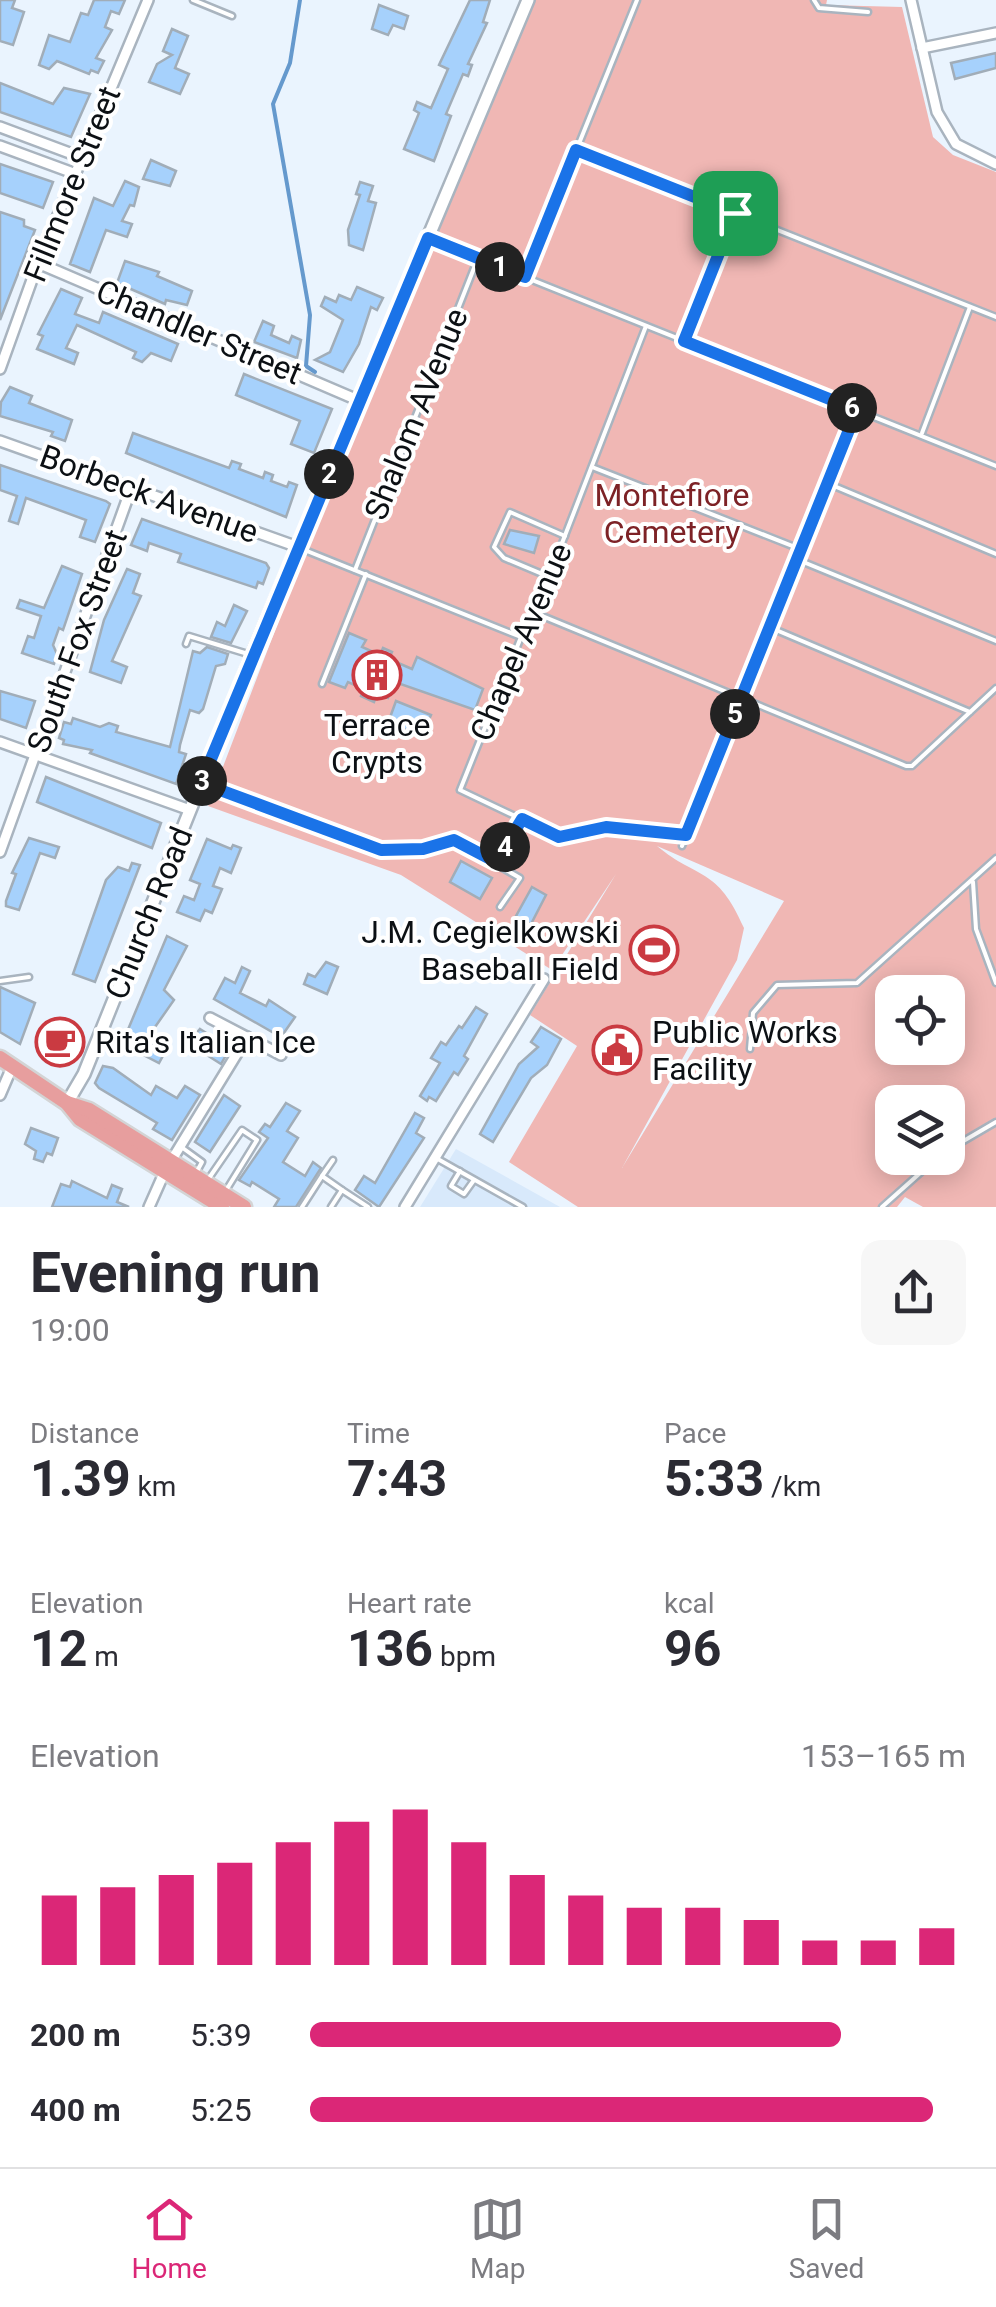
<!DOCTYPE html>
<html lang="en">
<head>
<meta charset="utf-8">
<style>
  :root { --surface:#fff; --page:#f7f7f7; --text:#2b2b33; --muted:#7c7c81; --line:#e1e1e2; --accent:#db2777 }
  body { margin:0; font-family:Roboto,sans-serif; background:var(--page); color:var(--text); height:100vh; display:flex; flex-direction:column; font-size:38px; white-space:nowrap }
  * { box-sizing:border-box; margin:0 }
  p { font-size:32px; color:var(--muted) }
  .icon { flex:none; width:55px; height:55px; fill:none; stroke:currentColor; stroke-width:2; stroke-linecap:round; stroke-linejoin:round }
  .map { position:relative; height:1207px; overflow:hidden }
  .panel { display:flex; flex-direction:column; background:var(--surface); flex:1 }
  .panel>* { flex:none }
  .tools { position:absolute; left:875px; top:975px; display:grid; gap:20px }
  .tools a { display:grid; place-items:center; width:90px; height:90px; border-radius:20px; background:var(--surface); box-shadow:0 5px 25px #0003; font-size:50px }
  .pin { position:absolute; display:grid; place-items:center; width:85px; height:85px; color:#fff; margin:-42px; border-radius:20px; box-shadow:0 5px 15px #0006 }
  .km { position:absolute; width:50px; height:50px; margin:-25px; border-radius:50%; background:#222; color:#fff; font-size:28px; line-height:50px; text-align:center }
  .round { display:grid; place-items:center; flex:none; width:105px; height:105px; border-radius:20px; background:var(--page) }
  .headline { display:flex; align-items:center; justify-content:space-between; height:170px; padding:0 30px }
  h1 { font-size:55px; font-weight:700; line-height:75px }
  .metrics { display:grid; grid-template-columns:repeat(3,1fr); gap:15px; height:170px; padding:10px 30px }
  .metrics div { display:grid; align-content:center }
  .metrics b { font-size:50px; font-weight:700 }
  .metrics small { font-size:28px; font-weight:400 }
  .metrics p { font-size:28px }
  .chart { height:280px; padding:20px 30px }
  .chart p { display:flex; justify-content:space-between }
  .chart svg { width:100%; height:180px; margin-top:10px; stroke:var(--accent); stroke-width:6 }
  ul { padding:0 30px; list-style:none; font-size:32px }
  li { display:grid; grid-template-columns:160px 120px 1fr; align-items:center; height:75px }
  li i { height:25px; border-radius:12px; background:var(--accent) }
  .tabs { display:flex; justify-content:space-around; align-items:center; height:140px; border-top:2px solid var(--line); background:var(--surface); font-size:28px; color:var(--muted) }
  .tabs a { display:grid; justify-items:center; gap:5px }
  .tabs .on { color:var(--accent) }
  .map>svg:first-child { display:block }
</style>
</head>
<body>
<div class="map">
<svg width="996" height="1207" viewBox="0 0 996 1207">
  <rect width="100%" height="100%" fill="#eaf4fe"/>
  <path fill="#d8e9fb" d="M456 1149 560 1207H420Z"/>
  <path fill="#f0b7b4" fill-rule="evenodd" d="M534 0H827L826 5 902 7 933 137 953 155 996 172V1207H923L905 1197 897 1207H578L509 1162 577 1046 530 1015 616 874 552 970 401 875 208 806 289 594ZM657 846 784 901 622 1168 737 960 744 928C717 866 698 880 657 846ZM892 992H948V1048H892ZM892 1102H948V1158H892Z"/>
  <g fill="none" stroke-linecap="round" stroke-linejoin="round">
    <path stroke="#6599cd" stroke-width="4" d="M300 0 290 63 273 104 310 315 306 366 315 372"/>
  </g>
  <g fill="#a6d1fc" stroke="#a1adb8" stroke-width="2.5">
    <path d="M0 0H15L12 8 24 12 13 45 0 41Z"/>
    <path d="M94 0H125L119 14 111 11 105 27 112 30 96 58 104 61 98 73 91 70 89 74 57 61 49 69 39 65 49 35 70 42 81 13 88 15Z"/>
    <path d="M470 0H490L483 22 487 23 468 64 472 65 468 76 463 74 446 114 451 116 434 161 404 149 419 113 414 110 417 102 431 108 448 69 439 65Z"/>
    <path d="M379 5 408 16 404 29 393 25 388 35 372 29Z"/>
    <path d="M172 29 188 36 175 68 189 74 180 94 149 82 157 64 172 55 163 51Z"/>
    <path d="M996 53V68L955 79 951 63Z"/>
    <path d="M0 83 53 104 64 88 90 94 71 137 0 112Z"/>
    <path d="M151 160 176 171 170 186 143 179Z"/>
    <path d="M0 164 53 182 43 208 0 193Z"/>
    <path d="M125 181 139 187 134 206 130 205 122 221 132 224 127 237 106 230 90 272 70 264 94 198 113 206Z"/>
    <path d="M360 182 373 186 368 201 376 203 363 250 349 245 348 230 360 195 356 194Z"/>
    <path d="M0 212 24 220V226L35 230 0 320Z"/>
    <path d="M125 261 159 272 157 276 192 291 187 305 166 300 165 304 117 283Z"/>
    <path d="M357 287 383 298 377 310 371 307 359 344 343 372 315 360 330 352 343 320 321 306 325 297 336 302 339 295 351 300Z"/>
    <path d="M61 289 82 298 75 314 99 323 103 312 178 344 171 361 151 353 142 362 133 358 136 352 77 325 66 348 78 353 74 364 37 349 43 336 38 334Z"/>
    <path d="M263 321 274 326 271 335 289 343 292 336 301 340 297 358 254 342Z"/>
    <path d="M244 374 332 409 314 453 291 444 300 421 236 395Z"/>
    <path d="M10 387 32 396 29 403 72 420 65 441 51 436 53 432 0 416 1 402Z"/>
    <path d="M133 433 229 468 232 461 241 464 239 469 263 478 265 472 273 475 271 481 287 487 289 482 297 485 286 517 126 453Z"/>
    <path d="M0 465 106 501 110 504 95 542 80 537 86 520 26 498 18 524 9 521 17 496 0 490Z"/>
    <path d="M142 519 266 563 269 568 263 584 258 582 256 588 178 562 181 554 149 543 147 551 131 545Z"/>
    <path d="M510 530 539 536 534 553 504 544Z"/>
    <path d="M62 566 82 574 63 630 59 628 53 645 57 654 54 664 22 653 28 636 34 638 41 616 17 608 20 600 44 608Z"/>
    <path d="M127 569 140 574 133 593 141 596 112 661 127 667 121 683 90 672 104 620Z"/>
    <path d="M234 605 247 611 231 643 211 637 217 622 225 626Z"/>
    <path d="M349 633 366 640 362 647 380 655 383 648 392 652 389 659 412 669 417 657 483 689 475 710 395 682 388 698 377 694 374 702 361 696 364 689 348 682 345 688 329 682Z"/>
    <path d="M207 647 228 654 225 664 216 666 203 709 199 713 190 710 180 745 179 752 186 754 176 784 90 753 92 750 63 744 64 740 59 738 64 722 71 724 73 718 100 727 109 723 118 726 116 732 170 747 193 651 200 653Z"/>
    <path d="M0 691 35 701 26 728 0 719Z"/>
    <path d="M396 701 431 715 422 736 388 723Z"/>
    <path d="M46 777 161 823 152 848 37 802Z"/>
    <path d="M29 838 59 847 55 858 40 853 19 910 6 906V901L16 874 12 873Z"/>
    <path d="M207 839 231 849 233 845 241 848 231 873 220 868 213 886 222 889 212 913 205 910 200 921 177 912 184 896 194 900 200 884 190 880Z"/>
    <path d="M461 861 492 878 480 899 450 882Z"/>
    <path d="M132 863 140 865 95 982 73 974 106 880 118 867 129 871Z"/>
    <path d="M532 887 546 895 531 924 516 916Z"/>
    <path d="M167 936 187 946 164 990 174 1000 148 1037 152 1040 150 1044 165 1052 159 1063 122 1044Z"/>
    <path d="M326 962 338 967 327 994 304 984 308 974 315 977Z"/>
    <path d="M242 967 250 971 240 993 266 1006 269 1000 295 1017 281 1037 214 999 225 978 235 983Z"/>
    <path d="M0 987 35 1003 20 1044 0 1032Z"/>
    <path d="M476 1007 487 1014 464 1056 468 1059 458 1075 454 1072 436 1101 429 1097 427 1101 420 1096 440 1063 431 1058 441 1042 446 1045 459 1026 462 1028Z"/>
    <path d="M541 1027 561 1039 547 1065 531 1078 493 1142 480 1134 519 1064 538 1047 531 1042Z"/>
    <path d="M200 1029 230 1048 221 1064 188 1043Z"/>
    <path d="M103 1066 113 1068 151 1095 156 1086 177 1098 185 1086 200 1095 172 1140 153 1129 157 1123 99 1088 95 1083Z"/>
    <path d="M224 1095 240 1106 210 1152 195 1142Z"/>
    <path d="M286 1103 300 1111 287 1131 298 1138 283 1162 305 1176 313 1162 321 1168 296 1207H274L279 1199 252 1182 250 1186 239 1180 268 1138 259 1132 265 1124 270 1127Z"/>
    <path d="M415 1113 424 1118 416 1133 424 1138 379 1207 355 1190 364 1176 375 1183Z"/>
    <path d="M31 1128 58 1138 52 1155 47 1153 43 1162 34 1159 36 1151 25 1144Z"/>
    <path d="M72 1181 107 1198 112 1185 122 1189 117 1202 129 1207H52L61 1184 70 1187Z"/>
  </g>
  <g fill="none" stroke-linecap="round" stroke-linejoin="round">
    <g stroke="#a9b4bf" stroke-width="9">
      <g id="service">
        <path d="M193 0 232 16"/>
        <path d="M814 0 819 8 868 12"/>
        <path d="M576 150 996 317"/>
        <path d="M430 239 996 466"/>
        <path d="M525 277 637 0"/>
        <path d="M646 326 535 613 521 637 460 790 559 837 606 827 686 835"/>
        <path d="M684 341 735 213"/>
        <path d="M922 433 970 307"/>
        <path d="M592 467 800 549"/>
        <path d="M827 483 996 554"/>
        <path d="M302 549 521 637"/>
        <path d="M796 559 996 641"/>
        <path d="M355 570 478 258"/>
        <path d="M547 576 504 558 494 547 510 512 565 536"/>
        <path d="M535 613 906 766H912L996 688"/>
        <path d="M769 627 970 712"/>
        <path d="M186 644 189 636 248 654"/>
        <path d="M322 684 366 574"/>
        <path d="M206 785 381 851 423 849 454 840 520 878 500 907"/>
        <path d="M682 846 857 410"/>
        <path d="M496 863 521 819"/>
        <path d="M973 882 976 929 996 983"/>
        <path d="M0 981 29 977"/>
        <path d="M750 1049 753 1013 777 985 857 983 996 858"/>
        <path d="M180 1146 202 1162 196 1173"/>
        <path d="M948 1150 996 1122"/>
        <path d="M436 1158 523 1207"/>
        <path d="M460 1171 451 1186 464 1194 474 1180"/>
        <path d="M322 1176 333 1160"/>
        <path d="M207 1181 242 1130 257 1140 225 1192"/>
        <path d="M302 1207 322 1176 342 1190"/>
        <path d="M331 1207 342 1190 368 1207"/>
        <path d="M882 1207 937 1158"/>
      </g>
    </g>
    <g stroke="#a9b4bf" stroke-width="14">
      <g id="minor">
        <path d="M911 0 937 112 956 144 996 164"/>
        <path d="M922 48 996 33"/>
        <path d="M0 127 83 158"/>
        <path d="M0 146 76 174"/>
        <path d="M38 263 360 401"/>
        <path d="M0 369 38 263 148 0"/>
        <path d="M0 441 298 547"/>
        <path d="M0 742 190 810"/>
        <path d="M0 852 132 486"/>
        <path d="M210 1018 281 1055"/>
        <path d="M0 1095 12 1067"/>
        <path d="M149 1207 165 1171 247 1037"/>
        <path d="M405 1207 544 979"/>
      </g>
    </g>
    <g stroke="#a9b4bf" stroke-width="16">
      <path id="tertiary" d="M67 1103 84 1074 252 656 528 0"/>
    </g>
    <g stroke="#d3d4d5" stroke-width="19">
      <g id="primary">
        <path d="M0 1058 67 1103 80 1119 222 1207"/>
        <path d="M67 1103 89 1110 244 1207"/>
      </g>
    </g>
    <use href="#service" stroke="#fff" stroke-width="4"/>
    <use href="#minor" stroke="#fff" stroke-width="9"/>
    <use href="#tertiary" stroke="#fff" stroke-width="11"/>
    <use href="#primary" stroke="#e79e9e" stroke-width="14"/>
  </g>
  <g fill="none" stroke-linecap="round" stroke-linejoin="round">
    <g stroke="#fff" stroke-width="20">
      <path id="route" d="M576 150 735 213 684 341 857 410 686 835 606 827 559 837 522 819 496 862 454 840 423 849 381 850 201 783 428 238 525 277Z"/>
    </g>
    <use href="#route" stroke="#1a73e8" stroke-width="12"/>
  </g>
  <defs>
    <g id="building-ring" transform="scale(2.5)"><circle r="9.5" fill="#fff" stroke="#ca3a41" stroke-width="1.5"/><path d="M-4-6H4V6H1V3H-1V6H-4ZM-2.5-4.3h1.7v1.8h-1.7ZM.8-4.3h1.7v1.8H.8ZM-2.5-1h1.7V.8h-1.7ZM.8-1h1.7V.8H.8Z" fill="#ca3a41"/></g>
    <g id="stadium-ring" transform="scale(2.5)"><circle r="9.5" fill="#fff" stroke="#ca3a41" stroke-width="1.5"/><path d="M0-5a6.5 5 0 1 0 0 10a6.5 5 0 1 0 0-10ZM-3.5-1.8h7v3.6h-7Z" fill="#ca3a41"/></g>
    <g id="cafe-ring" transform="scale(2.5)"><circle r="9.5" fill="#fff" stroke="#ca3a41" stroke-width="1.5"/><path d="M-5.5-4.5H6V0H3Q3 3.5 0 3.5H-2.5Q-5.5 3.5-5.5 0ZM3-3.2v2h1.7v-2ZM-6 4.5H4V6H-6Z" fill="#ca3a41"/></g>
    <g id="civic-ring" transform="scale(2.5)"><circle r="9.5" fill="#fff" stroke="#ca3a41" stroke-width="1.5"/><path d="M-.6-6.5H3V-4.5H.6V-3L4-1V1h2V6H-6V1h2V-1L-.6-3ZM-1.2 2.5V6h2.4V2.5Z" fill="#ca3a41"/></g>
  </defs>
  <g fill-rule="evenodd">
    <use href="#building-ring" x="377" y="675"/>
    <use href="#stadium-ring" x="654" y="950"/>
    <use href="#cafe-ring" x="60" y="1042"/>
    <use href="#civic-ring" x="617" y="1050"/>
  </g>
  <g text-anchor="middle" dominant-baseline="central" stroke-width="8" stroke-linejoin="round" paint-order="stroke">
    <g font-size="32" fill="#0c1014" stroke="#fff">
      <text transform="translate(72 184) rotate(-68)">Fillmore Street</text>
      <text transform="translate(199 332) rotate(23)">Chandler Street</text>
      <text transform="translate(416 414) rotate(-68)">Shalom AVenue</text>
      <text transform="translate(149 494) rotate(20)">Borbeck Avenue</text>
      <text transform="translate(77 641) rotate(-70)">South Fox Street</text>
      <text transform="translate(521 642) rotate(-67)">Chapel Avenue</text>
      <text transform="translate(149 913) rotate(-68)">Church Road</text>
    </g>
    <g font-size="32" fill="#7d2226" stroke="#fff">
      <text x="672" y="495">Montefiore<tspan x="672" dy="37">Cemetery</tspan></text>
    </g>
    <g font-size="32" fill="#0c1014" stroke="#fff" text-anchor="start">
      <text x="377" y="725" text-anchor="middle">Terrace<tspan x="377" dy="37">Crypts</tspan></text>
      <text x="619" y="932" text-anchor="end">J.M. Cegielkowski<tspan x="619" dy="37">Baseball Field</tspan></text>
      <text x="652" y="1032">Public Works<tspan x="652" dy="37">Facility</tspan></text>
      <text x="95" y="1042">Rita's Italian Ice</text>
    </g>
  </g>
</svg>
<div class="tools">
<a><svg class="icon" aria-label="locate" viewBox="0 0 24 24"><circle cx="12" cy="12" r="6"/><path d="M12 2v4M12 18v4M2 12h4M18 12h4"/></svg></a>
<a><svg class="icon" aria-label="layers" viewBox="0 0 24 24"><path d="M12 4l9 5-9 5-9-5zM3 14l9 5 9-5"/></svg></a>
</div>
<div class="pin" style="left:735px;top:213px;background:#1e9e55"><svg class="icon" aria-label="arrive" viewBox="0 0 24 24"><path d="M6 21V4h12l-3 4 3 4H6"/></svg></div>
<b class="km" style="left:500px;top:267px">1</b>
<b class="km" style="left:329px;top:474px">2</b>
<b class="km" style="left:202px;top:781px">3</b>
<b class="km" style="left:505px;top:847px">4</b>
<b class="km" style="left:735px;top:714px">5</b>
<b class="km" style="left:852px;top:408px">6</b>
</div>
<section class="panel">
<div class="headline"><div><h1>Evening run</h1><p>19:00</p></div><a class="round"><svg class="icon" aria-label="share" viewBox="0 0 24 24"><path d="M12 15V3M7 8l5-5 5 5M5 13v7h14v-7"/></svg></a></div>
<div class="metrics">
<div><p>Distance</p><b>1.39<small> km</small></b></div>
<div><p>Time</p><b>7:43</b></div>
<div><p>Pace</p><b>5:33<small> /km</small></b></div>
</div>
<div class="metrics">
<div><p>Elevation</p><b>12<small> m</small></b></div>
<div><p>Heart rate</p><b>136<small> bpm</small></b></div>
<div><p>kcal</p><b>96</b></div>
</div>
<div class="chart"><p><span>Elevation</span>153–165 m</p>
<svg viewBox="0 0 160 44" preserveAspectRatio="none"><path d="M5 44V27M15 44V25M25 44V22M35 44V19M45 44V14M55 44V9M65 44V6M75 44V14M85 44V22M95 44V27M105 44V30M115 44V30M125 44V33M135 44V38M145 44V38M155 44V35"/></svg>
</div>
<ul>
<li><b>200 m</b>5:39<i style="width:81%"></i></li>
<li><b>400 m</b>5:25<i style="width:95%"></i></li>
</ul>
</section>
<nav class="tabs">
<a class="on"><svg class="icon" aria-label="home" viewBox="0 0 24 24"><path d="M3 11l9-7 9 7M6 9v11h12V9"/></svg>Home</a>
<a><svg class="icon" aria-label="map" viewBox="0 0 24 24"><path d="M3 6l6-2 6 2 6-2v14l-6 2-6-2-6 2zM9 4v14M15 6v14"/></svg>Map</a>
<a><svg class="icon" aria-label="saved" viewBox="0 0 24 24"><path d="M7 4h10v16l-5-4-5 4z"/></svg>Saved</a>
</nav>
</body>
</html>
